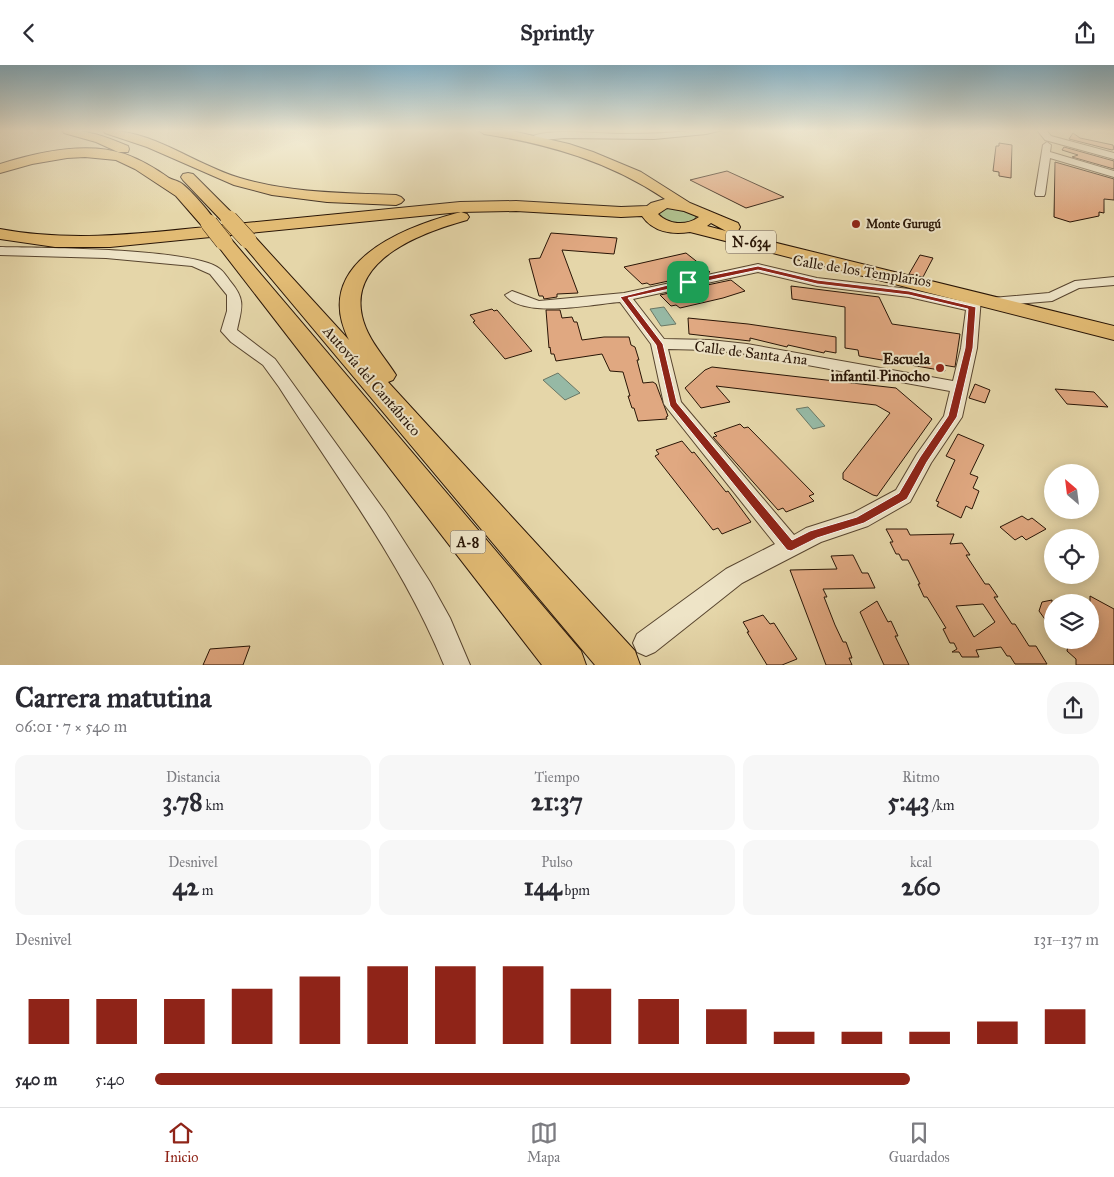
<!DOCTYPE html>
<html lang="es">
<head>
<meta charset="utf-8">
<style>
  :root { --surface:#fff; --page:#f7f7f7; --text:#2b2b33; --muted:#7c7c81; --line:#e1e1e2; --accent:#8f2418 }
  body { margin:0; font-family:"IM FELL Great Primer",serif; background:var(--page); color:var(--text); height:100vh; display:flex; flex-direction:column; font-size:19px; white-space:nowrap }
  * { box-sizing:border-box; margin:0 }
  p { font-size:16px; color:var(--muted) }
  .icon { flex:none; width:28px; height:28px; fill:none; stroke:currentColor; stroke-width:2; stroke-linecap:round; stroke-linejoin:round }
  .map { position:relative; height:600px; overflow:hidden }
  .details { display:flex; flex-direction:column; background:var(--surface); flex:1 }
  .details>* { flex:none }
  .needle { width:32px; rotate:332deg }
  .controls { position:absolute; left:1044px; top:399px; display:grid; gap:10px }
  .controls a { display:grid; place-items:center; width:55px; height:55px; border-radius:50%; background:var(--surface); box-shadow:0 2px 12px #0003; font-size:25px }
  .pin { position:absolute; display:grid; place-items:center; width:42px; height:42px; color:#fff; margin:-21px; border-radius:10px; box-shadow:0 2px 8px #0006 }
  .round { display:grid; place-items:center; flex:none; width:52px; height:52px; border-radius:20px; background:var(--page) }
  .overview { display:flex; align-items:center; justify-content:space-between; height:85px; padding:0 15px }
  h1 { font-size:28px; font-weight:700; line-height:38px }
  .figures { display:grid; grid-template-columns:repeat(3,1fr); gap:8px; height:85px; padding:5px 15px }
  .figures div { display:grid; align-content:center; border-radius:12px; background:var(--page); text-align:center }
  .figures b { font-size:25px; font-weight:700 }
  .figures small { font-size:14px; font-weight:400 }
  .figures p { font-size:14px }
  .chart { height:140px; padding:10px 15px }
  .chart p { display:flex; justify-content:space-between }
  .chart svg { width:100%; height:90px; margin-top:5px; stroke:var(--accent); stroke-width:6 }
  ul { padding:0 15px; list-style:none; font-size:16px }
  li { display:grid; grid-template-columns:80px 60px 1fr; align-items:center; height:38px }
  li i { height:12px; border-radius:6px; background:var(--accent) }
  header { display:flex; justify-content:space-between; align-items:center; height:65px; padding:0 15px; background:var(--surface); font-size:22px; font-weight:700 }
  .tabs { display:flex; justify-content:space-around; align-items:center; height:70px; border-top:1px solid var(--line); background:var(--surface); font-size:14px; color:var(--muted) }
  .tabs a { display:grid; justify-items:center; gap:2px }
  .tabs .active { color:var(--accent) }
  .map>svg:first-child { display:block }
</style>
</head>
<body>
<header><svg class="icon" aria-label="back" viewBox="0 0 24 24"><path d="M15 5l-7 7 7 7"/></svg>Sprintly<svg class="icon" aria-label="share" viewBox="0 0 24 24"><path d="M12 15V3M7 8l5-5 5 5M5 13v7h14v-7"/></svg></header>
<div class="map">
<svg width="1114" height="600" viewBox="0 0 1114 600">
  <rect width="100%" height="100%" fill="#e5d6a9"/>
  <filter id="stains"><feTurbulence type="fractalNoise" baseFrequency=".004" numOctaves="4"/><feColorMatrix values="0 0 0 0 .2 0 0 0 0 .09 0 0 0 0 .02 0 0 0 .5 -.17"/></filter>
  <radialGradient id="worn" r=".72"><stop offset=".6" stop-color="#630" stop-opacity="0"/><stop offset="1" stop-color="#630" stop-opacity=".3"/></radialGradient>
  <path fill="#afbf8c" stroke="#6c6a49" d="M671 143 695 149 696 152C688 164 670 157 659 152L658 148 665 144Z"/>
  <g fill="#96b9a5" stroke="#6a7765">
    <path d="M664 242 676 259 661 261 650 244Z"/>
    <path d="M558 308 580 328 565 335 543 315Z"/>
    <path d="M808 342 825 361 813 364 796 344Z"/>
  </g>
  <g fill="#e0a881" stroke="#291506" fill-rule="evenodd">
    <path d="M1073 68 1080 73 1113 80 1114 84 1112 85 1069 74Z"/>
    <path d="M999 78 1012 80 1011 113 999 111V107L993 106 996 81H999Z"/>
    <path d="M1064 82 1114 96V104L1072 92 1078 90 1062 85Z"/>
    <path d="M1055 97 1114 114V135L1104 134V148L1099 147V151L1070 157 1054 152Z"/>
    <path d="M727 106 749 116 784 132 746 143 690 115Z"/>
    <path d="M551 168 617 173 614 189 562 185 578 228 557 229V232L544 234 543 231H539L529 194 540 193Z"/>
    <path d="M686 188 710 207 650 220 647 218 642 219 624 202Z"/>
    <path d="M920 190 933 193 923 212 909 209Z"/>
    <path d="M731 215 745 226 723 233 680 243 676 240 671 241 660 230Z"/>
    <path d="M791 221 879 232 892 259 960 269 955 302 943 300 945 306 859 291 858 285 845 283V242L792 234Z"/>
    <path d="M492 244 494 246 497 245 532 286 505 294 473 257 475 256 470 250Z"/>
    <path d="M546 245H560L562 253 572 252 574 257H577L582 275 604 272H629L631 280 635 282 639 295H637L643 318 653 317 656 319 668 351 666 352 667 354 638 356 634 343H632L628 331H630L623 307 610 306 602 289 556 296 554 289H551L550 282 549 283Z"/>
    <path d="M688 253 748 259 836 272V288L825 286 824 288 788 280 787 282 750 273V276L689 269Z"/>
    <path d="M712 302 896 323 932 354 877 431 873 430 843 414V408L890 348 876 340 716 321 730 337 701 343 685 323 705 305Z"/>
    <path d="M975 319 990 325 985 338 969 333Z"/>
    <path d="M1055 324 1094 327 1108 342 1067 339Z"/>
    <path d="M740 359 744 363 748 362 814 429 809 431 814 436 786 447 783 443 778 445 713 372 717 371 714 368Z"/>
    <path d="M958 369 984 380 970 409 978 412 973 423 979 426 972 444 966 441 961 453 937 441 939 437 936 436 955 395 946 391Z"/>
    <path d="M682 376 692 388 694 387 726 427 728 426 751 457 722 469 718 463 713 465 655 391 659 389 656 385Z"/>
    <path d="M1022 451 1028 455 1032 453 1046 464 1026 475 1022 471 1015 475 1000 462Z"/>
    <path d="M886 464H907L910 470 954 469 950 479 962 478 970 490H966L985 519H989L998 532H994L1012 559H1015L1029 581H1036L1047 599H1015L1010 591H1007L1001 582 976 585 979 592H962L959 587H952L957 584 954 578H950L943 564 946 563 927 532H924L918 519H920L908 495H902L899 489H896L890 477H893ZM983 539 995 557 974 572 956 541Z"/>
    <path d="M853 490 862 508H868L875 523 823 524 827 532H824L835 560 843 577H846L852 593H849L852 600H826L790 505 837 504 831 491Z"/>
    <path d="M1090 531 1114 544V600H1076V594L1067 586 1069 575H1090Z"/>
    <path d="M1052 535V564L1039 546 1042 537Z"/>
    <path d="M877 536 888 557 891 556 898 571H895L909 600H884L860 547Z"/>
    <path d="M763 550 770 559 774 558 797 594 782 600H767L747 567H749L743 557Z"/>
    <path d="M250 581 243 600H203L210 584Z"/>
  </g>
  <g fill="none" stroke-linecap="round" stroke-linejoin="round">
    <g stroke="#58452f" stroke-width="2">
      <g id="minor">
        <path d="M696 65H723L706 69 654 74 564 73 534 76 530 73C544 62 606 70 626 69 649 69 673 68 696 65Z"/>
        <path d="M1037 65H1046L1051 71 1114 88V94L1045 75Z"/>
        <path d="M1047 77 1051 80 1050 87 1114 106V112L1050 93 1045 129 1044 131H1036L1035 129 1043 80Z"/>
        <path d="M0 182C39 183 196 183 220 204 224 207 227 212 230 216 246 235 242 242 237 265L275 294 386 448 430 517 450 553 470 600H444C403 499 337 413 279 322L263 300 231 277 221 266 227 246V230L210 209 192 201 106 193 0 190Z"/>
        <path d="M758 199 817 213 909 224 967 237 969 230H979L981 233 977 283 962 352 931 398 910 437 868 461 821 477 742 518 655 587 646 591 637 587 633 578 637 569 726 504 775 479 667 343 664 339 651 279 620 237C593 239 524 254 505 230L512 226 539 236 624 228ZM758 207 817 221 909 232 966 245 961 283 953 316 747 279 710 275 664 274 633 234ZM668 284 710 285 747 289 950 326 944 351 917 389 896 425 853 448 806 463 794 470 681 337Z"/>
        <path d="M1114 212V220L1079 223 1052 236 992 241 987 240 985 237 987 234 992 233 1049 228 1075 216Z"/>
      </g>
    </g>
    <g stroke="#291506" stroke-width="2">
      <g id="highway">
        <path d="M62 65C88 65 104 71 128 81L129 84 128 87H118L96 77 64 68Z"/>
        <path d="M103 65C154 65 193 99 240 113 290 128 344 128 396 130L401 132 404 135 401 138 396 140 327 137 272 130 234 120 147 82 105 68Z"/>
        <path d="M478 65 512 66 569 79 593 87 641 107 690 138 738 158 740 162 738 166 732 167 1114 261V275L690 167C672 170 653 167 642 151L621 152 516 146 460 147 110 182H55L0 174V164C69 177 137 169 206 162H203L176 131 135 104 116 95 85 92 67 93 32 99 0 108V99C38 87 86 76 125 89 141 95 155 103 169 113 173 115 175 115 179 117 187 120 211 149 217 158L215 161 460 137 516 136 621 142 647 141 651 138 665 134C610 97 549 79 484 69ZM667 143 684 146 699 152C686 161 669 160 658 149ZM711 158 726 166 707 161Z"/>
        <path d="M188 108 193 109 235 151 237 154 235 157H223L183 115 181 112 183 109Z"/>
        <path d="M461 147 467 149 469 152 467 155C424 167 349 193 362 251 367 274 384 291 396 310L393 315 388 317 635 586 640 600H595L239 175 242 171 248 170 254 171 349 275C310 198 403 162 461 147Z"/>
        <path d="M224 172 230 173 581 586 586 600H542L218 181 215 177 218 173Z"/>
      </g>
    </g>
    <use href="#minor" fill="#eee4c7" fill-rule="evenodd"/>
    <use href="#highway" fill="#e2bb74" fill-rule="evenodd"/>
    <g stroke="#291506" stroke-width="18" stroke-linecap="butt">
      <g id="highway-bridge">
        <path d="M229 154 248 175"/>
        <path d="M209 158 224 177"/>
      </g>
    </g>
    <use href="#highway-bridge" stroke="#e2bb74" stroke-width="17"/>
  </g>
  <linearGradient id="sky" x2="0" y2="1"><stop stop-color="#87b6cd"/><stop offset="0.44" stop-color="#f3edd8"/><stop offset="1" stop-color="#f3edd8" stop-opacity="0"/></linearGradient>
  <rect width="1114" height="149" fill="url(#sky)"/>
  <path fill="#8f2418" stroke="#fff" fill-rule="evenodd" d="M758 201 817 215 909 226 976 242 973 283 957 352 927 397 907 434 864 458 817 473 791 486 787 485 670 341 656 280 620 232 688 215ZM758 205 817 219 909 230 968 244 965 283 948 351 920 392 899 428 857 452 810 466 792 475 677 338 663 279 628 233Z"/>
  <g fill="#8f2418" stroke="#eee4c7" stroke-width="2">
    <circle cx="856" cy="159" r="5"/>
    <circle cx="940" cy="303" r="5"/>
  </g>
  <g text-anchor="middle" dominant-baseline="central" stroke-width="4" stroke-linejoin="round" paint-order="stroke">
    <g font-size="12" font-weight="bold" fill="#291506" stroke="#eee4c7" text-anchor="start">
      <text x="866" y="159">Monte Gurugú</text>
    </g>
    <g fill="#eee4c7" stroke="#645340" stroke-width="1">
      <rect x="726" y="165.5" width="50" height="23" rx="4"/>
      <rect x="450.5" y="465.5" width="35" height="23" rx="4"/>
    </g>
    <g font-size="14" font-weight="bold" fill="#291506">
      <text x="751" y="177">N-634</text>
      <text x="468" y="477">A-8</text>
    </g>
    <g font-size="15" fill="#291506" stroke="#eee4c7">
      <text transform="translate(862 206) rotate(9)">Calle de los Templarios</text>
      <text transform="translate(751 288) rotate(7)">Calle de Santa Ana</text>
      <text transform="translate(372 316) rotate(49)">Autovía del Cantábrico</text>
    </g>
    <g font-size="15" font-weight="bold" fill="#291506" stroke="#eee4c7" text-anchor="end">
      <text x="930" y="294">Escuela<tspan x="930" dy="17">infantil Pinocho</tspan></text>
    </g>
  </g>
  <rect width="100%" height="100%" filter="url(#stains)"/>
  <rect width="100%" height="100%" fill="url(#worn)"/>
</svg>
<div class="controls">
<a><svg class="needle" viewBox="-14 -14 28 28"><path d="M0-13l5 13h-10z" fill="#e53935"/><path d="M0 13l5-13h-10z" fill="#7c7c81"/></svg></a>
<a><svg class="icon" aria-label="locate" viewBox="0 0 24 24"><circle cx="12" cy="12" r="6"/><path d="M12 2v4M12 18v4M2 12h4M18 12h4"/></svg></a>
<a><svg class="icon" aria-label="layers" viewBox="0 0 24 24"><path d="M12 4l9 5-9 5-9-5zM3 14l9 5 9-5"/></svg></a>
</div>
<div class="pin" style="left:688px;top:217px;background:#1e9e55"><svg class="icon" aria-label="arrive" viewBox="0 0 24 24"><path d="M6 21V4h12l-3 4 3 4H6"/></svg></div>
</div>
<section class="details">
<div class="overview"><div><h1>Carrera matutina</h1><p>06:01 · 7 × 540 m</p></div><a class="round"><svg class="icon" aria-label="share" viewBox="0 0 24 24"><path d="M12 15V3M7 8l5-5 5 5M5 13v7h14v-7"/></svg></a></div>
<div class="figures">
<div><p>Distancia</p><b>3.78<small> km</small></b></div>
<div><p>Tiempo</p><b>21:37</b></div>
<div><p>Ritmo</p><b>5:43<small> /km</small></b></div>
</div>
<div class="figures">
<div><p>Desnivel</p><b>42<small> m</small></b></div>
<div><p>Pulso</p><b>144<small> bpm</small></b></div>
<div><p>kcal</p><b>260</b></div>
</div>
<div class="chart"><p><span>Desnivel</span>131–137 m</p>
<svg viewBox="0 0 160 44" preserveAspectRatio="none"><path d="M5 44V22M15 44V22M25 44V22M35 44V17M45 44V11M55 44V6M65 44V6M75 44V6M85 44V17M95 44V22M105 44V27M115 44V38M125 44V38M135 44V38M145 44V33M155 44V27"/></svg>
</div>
<ul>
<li><b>540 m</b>5:40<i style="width:80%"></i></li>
</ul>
</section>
<nav class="tabs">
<a class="active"><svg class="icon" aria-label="home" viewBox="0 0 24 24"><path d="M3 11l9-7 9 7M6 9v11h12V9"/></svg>Inicio</a>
<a><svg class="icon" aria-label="map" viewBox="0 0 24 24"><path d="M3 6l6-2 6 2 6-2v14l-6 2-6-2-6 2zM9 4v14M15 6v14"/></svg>Mapa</a>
<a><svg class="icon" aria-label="saved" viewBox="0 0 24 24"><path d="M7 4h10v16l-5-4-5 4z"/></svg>Guardados</a>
</nav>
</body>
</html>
